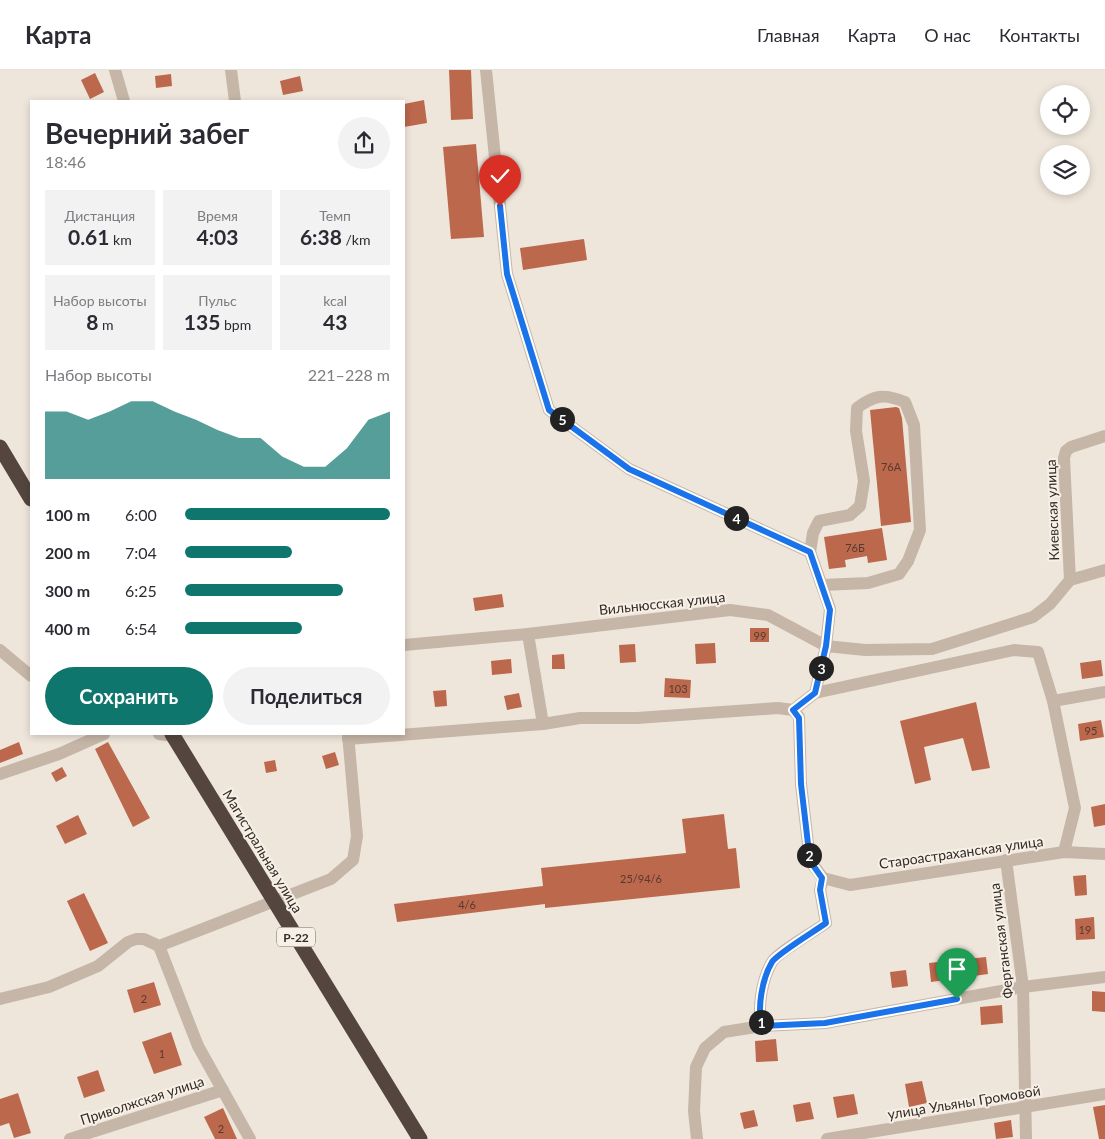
<!DOCTYPE html>
<html lang="ru">
<head>
<meta charset="utf-8">
<style>
  :root { --surface:#fff; --page:#f2f2f3; --text:#2b2b33; --muted:#7c7c81; --line:#e1e1e2; --accent:#0f766e }
  body { margin:0; font-family:Lato,sans-serif; background:var(--page); color:var(--text); height:100vh; display:flex; flex-direction:column; font-size:19px; white-space:nowrap }
  * { box-sizing:border-box; margin:0 }
  p { font-size:16px; color:var(--muted) }
  .icon { flex:none; width:28px; height:28px; fill:none; stroke:currentColor; stroke-width:2; stroke-linecap:round; stroke-linejoin:round }
  .map { position:relative; flex:1; overflow:hidden }
  .details { position:absolute; left:30px; top:30px; width:375px; height:635px; display:flex; flex-direction:column; background:var(--surface); border-radius:0px; box-shadow:0 2px 8px #0003 }
  .details>* { flex:none }
  .controls { position:absolute; left:1040px; top:15px; display:grid; gap:10px }
  .controls a { display:grid; place-items:center; width:50px; height:50px; border-radius:50%; background:var(--surface); box-shadow:0 2px 8px #0003; font-size:25px }
  .pin { position:absolute; display:grid; place-items:center; width:42px; height:42px; color:#fff; margin:-51px -21px; border-radius:50% 50% 50% 0; rotate:-45deg; box-shadow:0 0 5px #0007 }
  .pin .icon { rotate:45deg }
  .km { position:absolute; width:25px; height:25px; margin:-12px; border-radius:50%; background:#222; color:#fff; font-size:14px; line-height:25px; text-align:center }
  .round { display:grid; place-items:center; flex:none; width:52px; height:52px; border-radius:26px; background:var(--page) }
  .summary { display:flex; align-items:center; justify-content:space-between; height:85px; padding:0 15px }
  h1 { font-size:28px; font-weight:700; line-height:38px }
  .stats { display:grid; grid-template-columns:repeat(3,1fr); gap:8px; height:85px; padding:5px 15px }
  .stats div { display:grid; align-content:center; border-radius:0px; background:var(--page); text-align:center }
  .stats b { font-size:21px; font-weight:700 }
  .stats small { font-size:14px; font-weight:400 }
  .stats p { font-size:14px }
  .chart { height:140px; padding:10px 15px }
  .chart p { display:flex; justify-content:space-between }
  .chart svg { width:100%; height:90px; margin-top:5px; fill:var(--accent); opacity:.7 }
  .cta { display:flex; gap:10px; margin-top:auto; padding:10px 15px }
  .cta a { flex:1; height:58px; border-radius:30px; background:var(--accent); color:#fff; font-size:20px; font-weight:700; line-height:58px; text-align:center }
  .cta a+a { background:var(--page); color:var(--text) }
  ul { padding:0 15px; list-style:none; font-size:16px }
  li { display:grid; grid-template-columns:80px 60px 1fr; align-items:center; height:38px }
  li i { height:12px; border-radius:6px; background:var(--accent) }
  header { display:flex; align-items:center; gap:30px; box-sizing:border-box; height:70px; padding:0 25px; background:var(--surface); border-bottom:1px solid var(--line) }
  header strong { font-size:24px }
  nav { display:flex; gap:28px; margin-inline-start:auto; font-size:18px }
  .map>svg:first-child { display:block }
</style>
</head>
<body>
<header>
<strong>Карта</strong>
<nav><a>Главная</a><a>Карта</a><a>О нас</a><a>Контакты</a></nav>
</header>
<div class="map">
<svg width="1105" height="1069" viewBox="0 0 1105 1069">
  <rect width="100%" height="100%" fill="#efe6db"/>
  <g fill="#bc684c">
    <path d="M449 0H471L473 49 451 50Z"/>
    <path d="M95 3 104 22 90 29 81 10Z"/>
    <path d="M171 4 172 16 156 18 155 6Z"/>
    <path d="M300 6 303 21 283 25 280 11Z"/>
    <path d="M424 30 427 53 404 57V34Z"/>
    <path d="M476 74 484 167 451 169 443 77Z"/>
    <path d="M584 169 587 190 523 200 520 178Z"/>
    <path d="M896 337 899 338 902 348 911 452 881 456 870 340Z"/>
    <path d="M882 458 887 490 868 493 867 486 845 490 846 497 829 499 824 467Z"/>
    <path d="M502 524 504 537 475 541 473 528Z"/>
    <rect x="750" y="558" width="19" height="14"/>
    <path d="M715 573 716 593 696 594 695 574Z"/>
    <path d="M635 574 636 592 620 593 619 575Z"/>
    <path d="M564 584 565 599H552V585Z"/>
    <path d="M511 589 512 603 492 605 491 591Z"/>
    <path d="M1101 590 1103 606 1082 609 1080 593Z"/>
    <path d="M665 608 691 610 690 628 664 627Z"/>
    <path d="M446 620 447 636 435 637 433 621Z"/>
    <path d="M519 623 522 637 507 640 504 626Z"/>
    <path d="M976 632 990 698 972 701 963 668 924 677 931 710 915 714 900 651Z"/>
    <path d="M1101 650 1104 667 1080 671 1078 654Z"/>
    <path d="M19 672 23 684 0 693V680Z"/>
    <path d="M108 672 150 748 133 757 95 679Z"/>
    <path d="M335 682 339 695 326 699 322 686Z"/>
    <path d="M275 690 277 701 266 703 264 692Z"/>
    <path d="M62 697 67 706 56 712 51 703Z"/>
    <path d="M1105 734V755L1094 757 1091 737Z"/>
    <path d="M724 744 728 779 736 778 740 818 545 838V834L397 852 394 834 543 816 541 798 686 783 682 749Z"/>
    <path d="M78 745 87 764 65 774 56 756Z"/>
    <path d="M1086 805 1087 825 1075 826 1073 806Z"/>
    <path d="M84 823 108 873 90 881 67 831Z"/>
    <path d="M1094 847 1095 869 1076 870 1075 849Z"/>
    <path d="M986 887 988 904 931 912 929 893Z"/>
    <path d="M906 900 908 916 892 918 890 902Z"/>
    <path d="M154 912 161 935 134 943 127 920Z"/>
    <path d="M1092 921 1105 922V942L1092 941Z"/>
    <path d="M1002 935 1003 953 981 955 980 937Z"/>
    <path d="M171 962 182 995 154 1004 142 972Z"/>
    <path d="M776 969 778 991 756 992 755 971Z"/>
    <path d="M98 1000 105 1021 84 1028 77 1007Z"/>
    <path d="M922 1011 927 1033 909 1037 905 1014Z"/>
    <path d="M18 1023 31 1063 14 1068 9 1053 0 1056V1029Z"/>
    <path d="M854 1024 858 1044 837 1048 833 1027Z"/>
    <path d="M810 1032 814 1049 796 1052 793 1035Z"/>
    <path d="M1105 1035V1069H1099L1093 1037Z"/>
    <path d="M223 1038 237 1069H215L204 1047Z"/>
    <path d="M754 1040 758 1056 744 1059 740 1043Z"/>
    <path d="M1011 1050 1013 1067 996 1069 994 1053Z"/>
  </g>
  <g fill="none" stroke-linecap="round" stroke-linejoin="round">
    <g stroke="#c6b6a8" stroke-width="12">
      <path d="M115 0 124 31"/>
      <path d="M231 0 235 31"/>
      <path d="M486 0 507 204 549 340 629 399 810 482 830 539 826 576 815 623 793 640 799 647 801 714 810 791 823 808 820 820 826 853C815 861 777 883 772 892 762 909 757 938 762 956"/>
      <path d="M810 482 813 463 819 451 850 445 860 436 864 411 856 361 857 338C875 324 885 324 905 332L914 355 920 460 908 491 899 504 868 513 822 515"/>
      <path d="M1070 510 1064 388 1066 381 1071 377 1105 366"/>
      <path d="M528 564 543 654"/>
      <path d="M404 575 528 564 730 540 768 545 826 576 865 580 932 579 1033 547 1050 534 1070 510 1105 500"/>
      <path d="M0 580 31 606"/>
      <path d="M815 623 1014 580 1038 582 1053 631 1075 738 1064 782"/>
      <path d="M1053 631 1105 622"/>
      <path d="M159 664 173 666"/>
      <path d="M348 669 543 654 580 648H637L778 638 793 640"/>
      <path d="M0 704 59 684 104 664"/>
      <path d="M1006 790 1023 917 1026 1069"/>
      <path d="M823 808 850 815 1064 782 1105 784"/>
      <path d="M159 876 198 976 250 1069"/>
      <path d="M0 929 49 917 98 896 128 872 136 869H144L159 876 331 809 353 790 357 766 348 664"/>
      <path d="M70 1069 223 1020"/>
      <path d="M697 1069 694 1041 696 997 705 978 724 962 762 956 825 953 1023 917 1105 907"/>
      <path d="M827 1069 1105 1024"/>
    </g>
    <g stroke="#54463f" stroke-width="15">
      <path d="M0 377 31 429"/>
      <path d="M172 664 420 1069"/>
    </g>
  </g>
  <g fill="none" stroke-linecap="round" stroke-linejoin="round">
    <g stroke="#fff" stroke-width="10">
      <path id="route" d="M500 136 507 204 549 340 629 399 810 482 830 540 826 576 815 623 793 640 799 648 801 714 810 791 822 808 820 820 826 853C815 861 777 884 772 892 762 909 757 938 762 956L825 953 957 929"/>
    </g>
    <use href="#route" stroke="#1a73e8" stroke-width="6"/>
  </g>
  <g text-anchor="middle" dominant-baseline="central" stroke-width="4" stroke-linejoin="round" paint-order="stroke">
    <g font-size="11" fill="#563a30">
      <text x="891" y="396">76А</text>
      <text x="855" y="477">76Б</text>
      <text x="760" y="565">99</text>
      <text x="678" y="618">103</text>
      <text x="1091" y="660">95</text>
      <text x="641" y="808">25/94/6</text>
      <text x="467" y="834">4/6</text>
      <text x="1085" y="859">19</text>
      <text x="144" y="928">2</text>
      <text x="162" y="983">1</text>
      <text x="221" y="1058">2</text>
    </g>
    <rect fill="#f7f0e7" stroke="#6e6661" stroke-width="1" x="277" y="857.5" width="38" height="19" rx="4"/>
    <g font-size="12" font-weight="bold" fill="#342b27">
      <text x="296" y="867">Р-22</text>
    </g>
    <g font-size="14" fill="#342b27" stroke="#f7f0e7">
      <text transform="translate(1052 440) rotate(-92)">Киевская улица</text>
      <text transform="translate(662 533) rotate(-6)">Вильнюсская улица</text>
      <text transform="translate(263 781) rotate(59)">Магистральная улица</text>
      <text transform="translate(961 782) rotate(-8)">Староастраханская улица</text>
      <text transform="translate(1001 871) rotate(-97)">Ферганская улица</text>
      <text transform="translate(142 1030) rotate(-18)">Приволжская улица</text>
      <text transform="translate(964 1032) rotate(-9)">улица Ульяны Громовой</text>
    </g>
  </g>
</svg>
<div class="controls">
<a><svg class="icon" aria-label="locate" viewBox="0 0 24 24"><circle cx="12" cy="12" r="6"/><path d="M12 2v4M12 18v4M2 12h4M18 12h4"/></svg></a>
<a><svg class="icon" aria-label="layers" viewBox="0 0 24 24"><path d="M12 4l9 5-9 5-9-5zM3 14l9 5 9-5"/></svg></a>
</div>
<div class="pin" style="left:957px;top:929px;background:#1e9e55"><svg class="icon" aria-label="arrive" viewBox="0 0 24 24"><path d="M6 21V4h12l-3 4 3 4H6"/></svg></div>
<div class="pin" style="left:500px;top:136px;background:#d93025"><svg class="icon" aria-label="check" viewBox="0 0 24 24"><path d="M5 12l5 5 9-10"/></svg></div>
<b class="km" style="left:761px;top:952px">1</b>
<b class="km" style="left:809px;top:785px">2</b>
<b class="km" style="left:821px;top:598px">3</b>
<b class="km" style="left:736px;top:448px">4</b>
<b class="km" style="left:562px;top:349px">5</b>
<section class="details">
<div class="summary"><div><h1>Вечерний забег</h1><p>18:46</p></div><a class="round"><svg class="icon" aria-label="share" viewBox="0 0 24 24"><path d="M12 15V3M7 8l5-5 5 5M5 13v7h14v-7"/></svg></a></div>
<div class="stats">
<div><p>Дистанция</p><b>0.61<small> km</small></b></div>
<div><p>Время</p><b>4:03</b></div>
<div><p>Темп</p><b>6:38<small> /km</small></b></div>
</div>
<div class="stats">
<div><p>Набор высоты</p><b>8<small> m</small></b></div>
<div><p>Пульс</p><b>135<small> bpm</small></b></div>
<div><p>kcal</p><b>43</b></div>
</div>
<div class="chart"><p><span>Набор высоты</span>221–228 m</p>
<svg viewBox="0 0 160 44" preserveAspectRatio="none"><path d="M0 44V11L10 11L20 15L30 11L40 6L50 6L60 11L70 15L80 20L90 24L100 24L110 33L120 38L130 38L140 29L150 15L160 11V44z"/></svg>
</div>
<ul>
<li><b>100 m</b>6:00<i style="width:100%"></i></li>
<li><b>200 m</b>7:04<i style="width:52%"></i></li>
<li><b>300 m</b>6:25<i style="width:77%"></i></li>
<li><b>400 m</b>6:54<i style="width:57%"></i></li>
</ul>
<div class="cta"><a>Сохранить</a><a>Поделиться</a></div>
</section>
</div>
</body>
</html>
